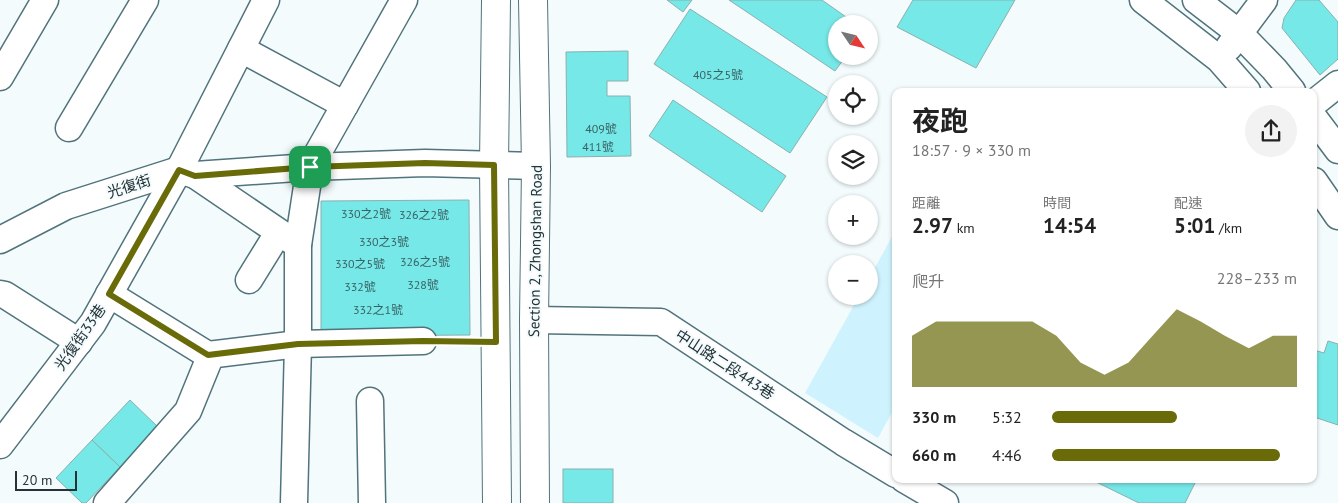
<!DOCTYPE html>
<html lang="zh-TW">
<head>
<meta charset="utf-8">
<style>
  :root { --surface:#fff; --page:#f2f2f2; --text:#222; --muted:#767676; --accent:#696a08 }
  body { margin:0; font-family:"PT Sans","Noto Sans TC",sans-serif; background:var(--page); color:var(--text); height:100vh; display:flex; flex-direction:column; font-size:19px; white-space:nowrap }
  * { box-sizing:border-box; margin:0 }
  p { font-size:16px; color:var(--muted) }
  .icon { flex:none; width:28px; height:28px; fill:none; stroke:currentColor; stroke-width:2; stroke-linecap:round; stroke-linejoin:round }
  .map { position:relative; flex:1; overflow:hidden }
  .drawer { position:absolute; left:892px; top:88px; width:425px; height:395px; display:flex; flex-direction:column; background:var(--surface); border-radius:10px; box-shadow:0 1px 4px #0004 }
  .drawer>* { flex:none }
  .needle { width:32px; rotate:125deg }
  .buttons { position:absolute; left:828px; top:15px; display:grid; gap:10px }
  .buttons a { display:grid; place-items:center; width:50px; height:50px; border-radius:50%; background:var(--surface); box-shadow:0 1px 4px #0004; font-size:25px }
  .scale { position:absolute; left:15px; bottom:12px; width:62px; box-sizing:border-box; padding-left:5px; border:2px solid #253337; border-top:0; font-size:14px; line-height:18px; white-space:nowrap; color:#253337; -webkit-text-stroke:4px #f3fbfd; paint-order:stroke }
  .pin { position:absolute; display:grid; place-items:center; width:42px; height:42px; color:#fff; margin:-21px; border-radius:10px; box-shadow:0 2px 8px #0006 }
  .round { display:grid; place-items:center; flex:none; width:52px; height:52px; border-radius:26px; background:var(--page) }
  .head { display:flex; align-items:center; justify-content:space-between; height:85px; padding:0 20px }
  h1 { font-size:28px; font-weight:700; line-height:38px }
  .figures { display:grid; grid-template-columns:repeat(3,1fr); gap:8px; height:85px; padding:5px 20px }
  .figures div { display:grid; align-content:center }
  .figures b { font-size:21px; font-weight:700 }
  .figures small { font-size:14px; font-weight:400 }
  .figures p { font-size:14px }
  .chart { height:140px; padding:10px 20px }
  .chart p { display:flex; justify-content:space-between }
  .chart svg { width:100%; height:90px; margin-top:5px; fill:var(--accent); opacity:.7 }
  ul { padding:0 20px; list-style:none; font-size:16px }
  li { display:grid; grid-template-columns:80px 60px 1fr; align-items:center; height:38px }
  li i { height:12px; border-radius:6px; background:var(--accent) }
  .map>svg:first-child { display:block }
</style>
</head>
<body>
<div class="map">
<svg width="1338" height="503" viewBox="0 0 1338 503">
  <rect width="100%" height="100%" fill="#f3fbfd"/>
  <path fill="#cff3fe" d="M896 229V405L878 438 805 393 859 296H869V279Z"/>
  <g fill="#76e8e7" stroke="#8ab0af">
    <path d="M667 0H692L683 12Z"/>
    <path d="M729 0H822L856 24H836V56H846L835 71Z"/>
    <path d="M913 0H1015L976 68 897 27Z"/>
    <path d="M1296 0H1319L1338 22V59L1320 75 1282 28 1284 18Z"/>
    <path d="M690 9 827 97 790 153 654 64Z"/>
    <path d="M628 51V81H607V96H630L631 156 567 157 566 52Z"/>
    <path d="M673 100 786 176 762 212 649 136Z"/>
    <path d="M469 200 470 335 321 336V201Z"/>
    <path d="M1328 341 1338 344V425L1314 417V350L1324 353Z"/>
    <path d="M130 400 158 427 120 467 92 440Z"/>
    <path d="M92 440 120 467 86 503H82L56 478Z"/>
    <rect x="563" y="469" width="50" height="34"/>
    <path d="M1090 479H1197L1185 503H1139Z"/>
  </g>
  <g fill="none" stroke-linecap="round" stroke-linejoin="round">
    <g stroke="#51737c" stroke-width="29">
      <g id="minor">
        <path d="M1143 0 1219 59 1247 91"/>
        <path d="M1196 0 1239 33 1274 69 1292 91"/>
        <path d="M1229 47 1264 0"/>
        <path d="M241 49 345 105"/>
        <path d="M0 77 45 0"/>
        <path d="M1314 103 1338 84"/>
        <path d="M1314 118 1338 150"/>
        <path d="M69 128 145 0"/>
        <path d="M195 175 298 245"/>
        <path d="M1314 181 1338 216"/>
        <path d="M0 240 66 206 179 170 195 175 310 167 425 163 536 166"/>
        <path d="M249 280 278 233"/>
        <path d="M0 294 5 295 79 342"/>
        <path d="M109 294 208 355"/>
        <path d="M534 320 661 322 843 442 896 474"/>
        <path d="M370 401 372 503"/>
        <path d="M0 445 93 323 179 170 266 0"/>
        <path d="M904 479 945 503"/>
        <path d="M107 503 188 411 208 362V355L298 344 423 341"/>
        <path d="M294 503 298 344V245L310 167 404 0"/>
      </g>
    </g>
    <g stroke="#51737c" stroke-width="30">
      <g id="major">
        <path d="M496 0 494 165 497 503"/>
        <path d="M533 0 536 166 534 320 535 503"/>
      </g>
    </g>
    <path stroke="#a3adb0" stroke-width="3" stroke-dasharray="5 2.5" stroke-linecap="butt" d="M444 341H473"/>
    <use href="#minor" stroke="#fff" stroke-width="26"/>
    <use href="#major" stroke="#fff" stroke-width="28"/>
  </g>
  <g fill="none" stroke-linecap="round" stroke-linejoin="round">
    <g stroke="#fff" stroke-width="10">
      <path id="route" d="M425 163 494 165 496 342 423 341 298 344 208 355 109 294 179 170 195 176 310 167Z"/>
    </g>
    <use href="#route" stroke="#696a08" stroke-width="6"/>
  </g>
  <g text-anchor="middle" dominant-baseline="central" stroke-width="4" stroke-linejoin="round" paint-order="stroke">
    <g font-size="12" fill="#396063">
      <text x="718" y="74">405之5號</text>
      <text x="601" y="128">409號</text>
      <text x="598" y="146">411號</text>
      <text x="366" y="213">330之2號</text>
      <text x="424" y="214">326之2號</text>
      <text x="384" y="241">330之3號</text>
      <text x="425" y="261">326之5號</text>
      <text x="360" y="263">330之5號</text>
      <text x="423" y="284">328號</text>
      <text x="360" y="286">332號</text>
      <text x="378" y="309">332之1號</text>
    </g>
    <g font-size="15" fill="#253337" stroke="#f3fbfd">
      <text transform="translate(129 186) rotate(-18)">光復街</text>
      <text transform="translate(535 251) rotate(-89)">Section 2, Zhongshan Road</text>
      <text transform="translate(80 337) rotate(-55)">光復街33巷</text>
      <text transform="translate(725 364) rotate(33)">中山路二段443巷</text>
    </g>
  </g>
</svg>
<div class="buttons">
<a><svg class="needle" viewBox="-14 -14 28 28"><path d="M0-13l5 13h-10z" fill="#e53935"/><path d="M0 13l5-13h-10z" fill="#767676"/></svg></a>
<a><svg class="icon" aria-label="locate" viewBox="0 0 24 24"><circle cx="12" cy="12" r="6"/><path d="M12 2v4M12 18v4M2 12h4M18 12h4"/></svg></a>
<a><svg class="icon" aria-label="layers" viewBox="0 0 24 24"><path d="M12 4l9 5-9 5-9-5zM3 14l9 5 9-5"/></svg></a>
<a>+</a>
<a>−</a>
</div>
<div class="scale">20 m</div>
<div class="pin" style="left:310px;top:167px;background:#1e9e55"><svg class="icon" aria-label="arrive" viewBox="0 0 24 24"><path d="M6 21V4h12l-3 4 3 4H6"/></svg></div>
<section class="drawer">
<div class="head"><div><h1>夜跑</h1><p>18:57 · 9 × 330 m</p></div><a class="round"><svg class="icon" aria-label="share" viewBox="0 0 24 24"><path d="M12 15V3M7 8l5-5 5 5M5 13v7h14v-7"/></svg></a></div>
<div class="figures">
<div><p>距離</p><b>2.97<small> km</small></b></div>
<div><p>時間</p><b>14:54</b></div>
<div><p>配速</p><b>5:01<small> /km</small></b></div>
</div>
<div class="chart"><p><span>爬升</span>228–233 m</p>
<svg viewBox="0 0 160 44" preserveAspectRatio="none"><path d="M0 44V19L10 12L20 12L30 12L40 12L50 12L60 19L70 32L80 38L90 32L100 19L110 6L120 12L130 19L140 25L150 19L160 19V44z"/></svg>
</div>
<ul>
<li><b>330 m</b>5:32<i style="width:51%"></i></li>
<li><b>660 m</b>4:46<i style="width:93%"></i></li>
</ul>
</section>
</div>
</body>
</html>
